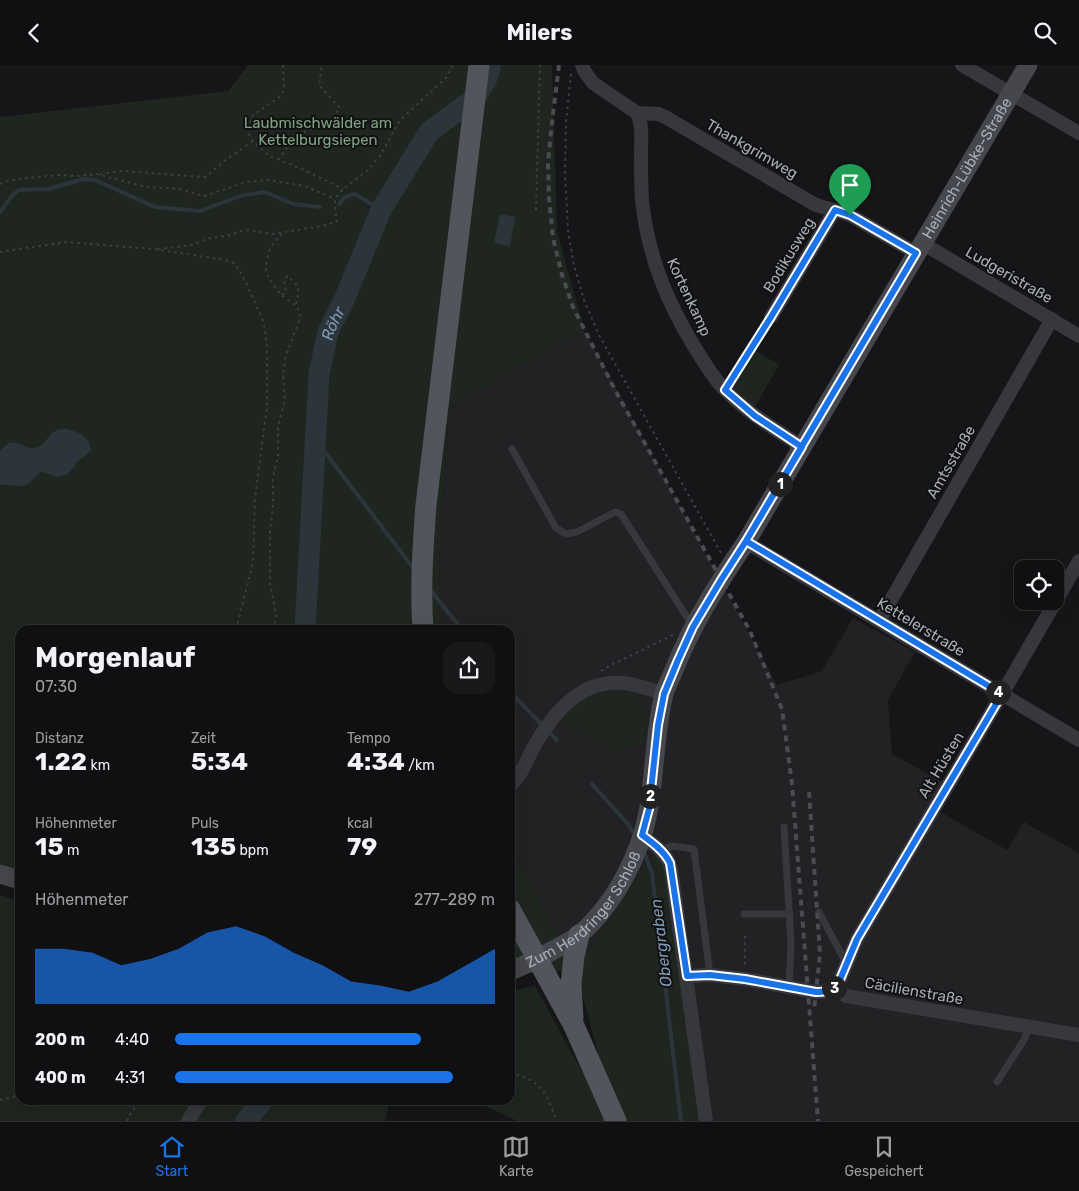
<!DOCTYPE html>
<html lang="de">
<head>
<meta charset="utf-8">
<style>
  :root { --surface:#101012; --page:#19191b; --text:#f1f3f6; --muted:#9c9d9f; --line:#303032; --accent:#1a73e8 }
  body { margin:0; font-family:Rubik,sans-serif; background:var(--page); color:var(--text); height:100vh; display:flex; flex-direction:column; font-size:19px; white-space:nowrap }
  * { box-sizing:border-box; margin:0 }
  p { font-size:16px; color:var(--muted) }
  .icon { flex:none; width:28px; height:28px; fill:none; stroke:currentColor; stroke-width:2; stroke-linecap:round; stroke-linejoin:round }
  .map { position:relative; flex:1; overflow:hidden }
  .panel { position:absolute; left:15px; top:560px; width:500px; height:480px; display:flex; flex-direction:column; background:var(--surface); border-radius:15px; box-shadow:0 5px 20px #0002,0 0 0 1px var(--line) }
  .panel>* { flex:none }
  .fabs { position:absolute; left:1014px; top:495px; display:grid; gap:10px }
  .fabs a { display:grid; place-items:center; width:50px; height:50px; border-radius:10px; background:var(--surface); box-shadow:0 5px 20px #0002,0 0 0 1px var(--line); font-size:25px }
  .pin { position:absolute; display:grid; place-items:center; width:42px; height:42px; color:#fff; margin:-51px -21px; border-radius:50% 50% 50% 0; rotate:-45deg; box-shadow:0 0 5px #0007 }
  .pin .icon { rotate:45deg }
  .km { position:absolute; width:25px; height:25px; margin:-12px; border-radius:50%; background:#222; color:#fff; font-size:14px; line-height:25px; text-align:center }
  .round { display:grid; place-items:center; flex:none; width:52px; height:52px; border-radius:15px; background:var(--page) }
  .headline { display:flex; align-items:center; justify-content:space-between; height:85px; padding:0 20px }
  h1 { font-size:28px; font-weight:700; line-height:38px }
  .stats { display:grid; grid-template-columns:repeat(3,1fr); gap:8px; height:85px; padding:5px 20px }
  .stats div { display:grid; align-content:center }
  .stats b { font-size:25px; font-weight:700 }
  .stats small { font-size:14px; font-weight:400 }
  .stats p { font-size:14px }
  .chart { height:140px; padding:10px 20px }
  .chart p { display:flex; justify-content:space-between }
  .chart svg { width:100%; height:90px; margin-top:5px; fill:var(--accent); opacity:.7 }
  ul { padding:0 20px; list-style:none; font-size:16px }
  li { display:grid; grid-template-columns:80px 60px 1fr; align-items:center; height:38px }
  li i { height:12px; border-radius:6px; background:var(--accent) }
  header { display:flex; justify-content:space-between; align-items:center; height:65px; padding:0 20px; background:var(--surface); font-size:22px; font-weight:700 }
  .dock { display:flex; justify-content:space-around; align-items:center; height:70px; border-top:1px solid var(--line); background:var(--surface); font-size:14px; color:var(--muted) }
  .dock a { display:grid; justify-items:center; gap:2px }
  .dock .current { color:var(--accent) }
  .map>svg:first-child { display:block }
</style>
</head>
<body>
<header><svg class="icon" aria-label="back" viewBox="0 0 24 24"><path d="M15 5l-7 7 7 7"/></svg>Milers<svg class="icon" aria-label="search" viewBox="0 0 24 24"><circle cx="10" cy="10" r="6"/><path d="M15 15l6 6"/></svg></header>
<div class="map">
<svg width="1079" height="1056" viewBox="0 0 1079 1056">
  <rect width="100%" height="100%" fill="#161618"/>
  <path fill="#222225" d="M584 264 777 620 822 606 853 553 915 587 888 635 892 689 953 722 939 746 1007 785 1024 757 1079 788V1056H706L661 776 576 905 510 779V565H440L439 495 449 343Z"/>
  <g fill="#1e261f">
    <path d="M248 0H552L557 166 584 264 449 343 439 495 440 565H20V805L0 800V52L228 26Z"/>
    <path d="M753 284 779 300 754 343 730 321Z"/>
    <path d="M609 624 631 626 639 633 646 643 647 656 643 680 614 686 592 676 561 655 575 639 591 630Z"/>
    <path d="M662 775 706 1056H616L576 905 510 910V779L576 905Z"/>
    <path d="M0 830 20 836V1035H390L385 1056H0Z"/>
    <path d="M535 921 602 1043 606 1056H517L472 1035H510V926Z"/>
  </g>
  <g fill="#2c353c">
    <path d="M500 149 515 152 510 181 494 178Z"/>
    <path d="M66 364C79 367 90 371 91 386L78 396 70 407 65 410 58 412 42 407C36 409 34 414 29 418 22 424 9 419 0 420V385C3 383 7 379 10 378 19 375 24 384 33 383 45 382 46 372 54 367 57 364 62 364 66 364Z"/>
  </g>
  <g fill="none" stroke-linecap="round" stroke-linejoin="round">
    <g stroke="#2c353c" stroke-width="4">
      <path d="M339 139 345 132 355 129 381 145"/>
      <path d="M0 147 12 131 19 125 49 124 83 114 95 115 155 142 200 146 240 131 265 127 293 139 320 142"/>
      <path d="M315 374 414 504"/>
      <path d="M429 523 462 565"/>
      <path d="M510 627 543 661"/>
      <path d="M548 666 557 675"/>
      <path d="M592 719 628 759 636 772"/>
      <path d="M644 787 652 808 681 1056"/>
    </g>
    <g stroke="#2c353c" stroke-width="21">
      <path id="s1" d="M305 565 319 309 328 267 344 235 381 145 429 67 476 32 487 13 491 0"/>
      <path d="M246 1056 263 1035"/>
    </g>
    <g stroke="#3d3f44" stroke-width="2" stroke-dasharray="2.5 4" stroke-linecap="butt">
      <path d="M283 0 284 23 281 31 253 50 250 58 249 69 253 76 268 90 306 106 343 124"/>
      <path d="M571 9 566 57 565 107 568 166 574 200 584 235 599 270 721 488"/>
      <path d="M278 95 295 71 331 55 340 43 319 20 322 0"/>
      <path d="M100 109 122 106 205 112 223 97 253 76"/>
      <path d="M0 119 7 116 27 113 58 110 76 111 97 109 119 115 147 122 180 124 204 131 247 117 269 115 305 121 335 134"/>
      <path d="M536 145 540 0"/>
      <path d="M158 184 192 180 210 173 226 171 245 165 272 169 327 160 337 156 335 145V134L343 124 367 106 380 91 400 55 446 13 453 0"/>
      <path d="M0 187 66 177 154 184 225 195 234 198 240 206 254 235 264 258 267 282V342L255 433 253 497 236 565"/>
      <path d="M282 230 286 226 284 215 287 211C300 222 300 222 296 239"/>
      <path d="M731 314 765 261"/>
      <path d="M274 565 276 550 270 518V466L273 442V412L278 392V361L285 335 283 309 286 290 299 256C302 242 293 239 284 232 280 229 278 226 276 223 268 213 264 207 267 194 270 182 274 175 284 167"/>
      <path d="M601 606 611 600 673 570"/>
      <path d="M745 871V902"/>
      <path d="M510 1008C543 1016 545 1027 557 1056"/>
      <path d="M0 1035 20 1030"/>
      <path d="M127 1056 130 1049 141 1035"/>
    </g>
    <g stroke="#37383d" stroke-width="7">
      <path d="M512 384 556 463 566 469 577 467 615 447 621 449 692 560"/>
      <path d="M784 762 791 878 789 922"/>
      <path d="M661 786 671 781 694 784 710 910"/>
      <path d="M819 847 846 898"/>
      <path d="M744 849H790"/>
      <path d="M997 1017 1024 975 1029 962"/>
    </g>
    <g stroke="#37383d" stroke-width="14">
      <path d="M582 0 585 7 593 18 637 48 659 49 667 53 814 139C826 144 838 145 850 150L916 188"/>
      <path d="M962 0 1079 68"/>
      <path d="M637 48C643 60 641 76 641 89 641 104 641 120 642 135 648 191 666 235 695 283 704 297 712 311 723 323 746 347 775 364 802 382"/>
      <path d="M922 178 1079 271"/>
      <path d="M771 252 835 145"/>
      <path d="M746 477 1079 675"/>
      <path d="M879 556 1052 254"/>
      <path d="M510 721C513 717 517 714 520 709 526 699 530 688 536 678 555 646 582 614 623 618 637 619 651 625 664 629"/>
      <path d="M642 771C654 779 667 788 671 803L706 1056"/>
      <path d="M687 911 710 910 745 914 816 927C826 927 832 926 839 917L857 874 1002 629 1079 496"/>
      <path d="M834 923 846 931 1079 970"/>
      <path d="M188 1056 201 1035"/>
    </g>
    <g stroke="#45474d" stroke-width="19">
      <path d="M0 809 20 815"/>
      <path id="s2" d="M510 906C528 899 544 890 561 881 567 877 575 874 580 869 615 839 642 787 649 742 655 705 655 665 664 629 666 621 671 613 674 605 692 559 719 517 746 477L1028 0"/>
    </g>
    <g stroke="#53555c" stroke-width="21">
      <path d="M423 565C420 523 423 482 426 440L479 0"/>
      <path d="M510 844 574 961 616 1056"/>
      <path d="M573 953 571 919 574 891 579 870"/>
    </g>
    <g stroke="#4a4c52" stroke-width="4" stroke-dasharray="6 5" stroke-linecap="butt">
      <path d="M559 0 551 66 548 98 549 133 553 173 562 210 573 242 615 325 750 566 782 644 792 719 818 1056"/>
      <path d="M809 727 820 889 814 945"/>
    </g>
  </g>
  <g fill="none" stroke-linecap="round" stroke-linejoin="round">
    <g stroke="#fff" stroke-width="10">
      <path id="route" d="M850 150 916 188 746 476 721 515 693 562 678 595 664 629 658 660 649 744 642 770C653 778 664 786 670 798L687 911 710 910 745 914 816 927C826 927 832 926 839 917L857 874 1002 629 746 476 802 382 755 351 725 325 771 252 835 145 850 150"/>
    </g>
    <use href="#route" stroke="#1a73e8" stroke-width="6"/>
  </g>
  <g text-anchor="middle" dominant-baseline="central" stroke-width="4" stroke-linejoin="round" paint-order="stroke">
    <g font-size="15" fill="#7fa381" stroke="#111113">
      <text x="318" y="58">Laubmischwälder am<tspan x="318" dy="17">Kettelburgsiepen</tspan></text>
    </g>
    <g font-size="15" fill="#a8adb8" stroke="#111113">
      <text transform="translate(752 84) rotate(30)">Thankgrimweg</text>
      <text stroke="none"><textPath href="#s2" startOffset="948">Heinrich-Lübke-Straße</textPath></text>
      <text transform="translate(789 190) rotate(-59)">Bodikusweg</text>
      <text transform="translate(1009 210) rotate(30)">Ludgeristraße</text>
      <text transform="translate(689 232) rotate(65)">Kortenkamp</text>
      <text transform="translate(951 397) rotate(-60)">Amtsstraße</text>
      <text transform="translate(921 562) rotate(31)">Kettelerstraße</text>
      <text transform="translate(941 700) rotate(-59)">Alt Hüsten</text>
      <text stroke="none"><textPath href="#s2" startOffset="99">Zum Herdringer Schloß</textPath></text>
      <text transform="translate(914 926) rotate(10)">Cäcilienstraße</text>
    </g>
    <g font-size="16" font-style="italic" fill="#7f9bb3" stroke="#111113">
      <text stroke="none"><textPath href="#s1" startOffset="309">Röhr</textPath></text>
      <text transform="translate(661 878) rotate(-97)">Obergraben</text>
    </g>
  </g>
</svg>
<div class="fabs">
<a><svg class="icon" aria-label="locate" viewBox="0 0 24 24"><circle cx="12" cy="12" r="6"/><path d="M12 2v4M12 18v4M2 12h4M18 12h4"/></svg></a>
</div>
<div class="pin" style="left:850px;top:150px;background:#1e9e55"><svg class="icon" aria-label="arrive" viewBox="0 0 24 24"><path d="M6 21V4h12l-3 4 3 4H6"/></svg></div>
<b class="km" style="left:780px;top:419px">1</b>
<b class="km" style="left:650px;top:731px">2</b>
<b class="km" style="left:834px;top:923px">3</b>
<b class="km" style="left:998px;top:627px">4</b>
<section class="panel">
<div class="headline"><div><h1>Morgenlauf</h1><p>07:30</p></div><a class="round"><svg class="icon" aria-label="share" viewBox="0 0 24 24"><path d="M12 15V3M7 8l5-5 5 5M5 13v7h14v-7"/></svg></a></div>
<div class="stats">
<div><p>Distanz</p><b>1.22<small> km</small></b></div>
<div><p>Zeit</p><b>5:34</b></div>
<div><p>Tempo</p><b>4:34<small> /km</small></b></div>
</div>
<div class="stats">
<div><p>Höhenmeter</p><b>15<small> m</small></b></div>
<div><p>Puls</p><b>135<small> bpm</small></b></div>
<div><p>kcal</p><b>79</b></div>
</div>
<div class="chart"><p><span>Höhenmeter</span>277–289 m</p>
<svg viewBox="0 0 160 44" preserveAspectRatio="none"><path d="M0 44V17L10 17L20 19L30 25L40 22L50 17L60 9L70 6L80 11L90 19L100 25L110 33L120 35L130 38L140 33L150 25L160 17V44z"/></svg>
</div>
<ul>
<li><b>200 m</b>4:40<i style="width:77%"></i></li>
<li><b>400 m</b>4:31<i style="width:87%"></i></li>
</ul>
</section>
</div>
<nav class="dock">
<a class="current"><svg class="icon" aria-label="home" viewBox="0 0 24 24"><path d="M3 11l9-7 9 7M6 9v11h12V9"/></svg>Start</a>
<a><svg class="icon" aria-label="map" viewBox="0 0 24 24"><path d="M3 6l6-2 6 2 6-2v14l-6 2-6-2-6 2zM9 4v14M15 6v14"/></svg>Karte</a>
<a><svg class="icon" aria-label="saved" viewBox="0 0 24 24"><path d="M7 4h10v16l-5-4-5 4z"/></svg>Gespeichert</a>
</nav>
</body>
</html>
